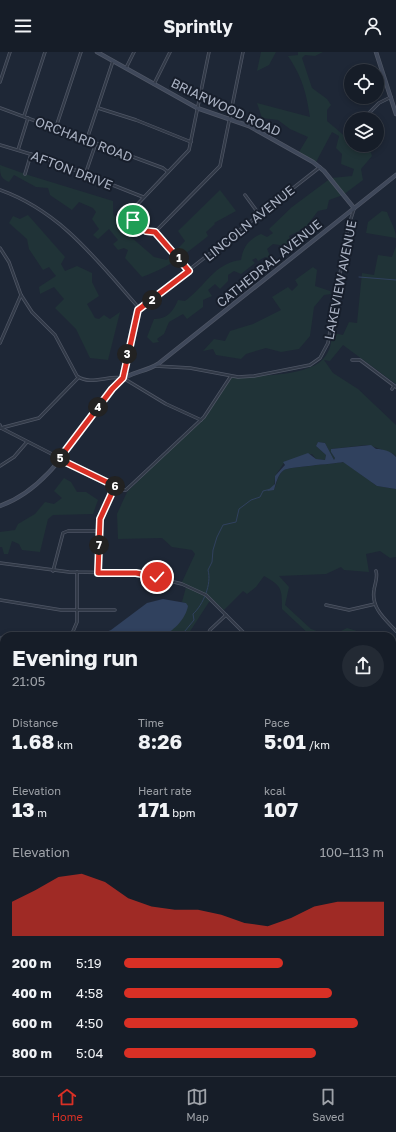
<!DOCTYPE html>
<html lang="en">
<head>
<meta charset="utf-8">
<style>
  :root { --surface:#161d28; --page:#232a34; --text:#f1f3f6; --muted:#9ea2a8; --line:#353b45; --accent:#d93025 }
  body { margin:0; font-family:"Golos Text",sans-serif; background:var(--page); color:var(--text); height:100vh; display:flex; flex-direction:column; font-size:15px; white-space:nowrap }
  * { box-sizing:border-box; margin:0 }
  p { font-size:13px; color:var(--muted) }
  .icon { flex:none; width:22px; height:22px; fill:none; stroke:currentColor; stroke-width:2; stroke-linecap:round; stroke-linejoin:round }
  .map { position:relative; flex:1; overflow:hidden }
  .side { position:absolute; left:0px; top:580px; width:396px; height:444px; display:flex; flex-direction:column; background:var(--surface); border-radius:12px 12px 0 0; box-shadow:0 2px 6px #0003,0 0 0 1px var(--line) }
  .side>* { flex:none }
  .buttons { position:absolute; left:344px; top:12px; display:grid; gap:8px }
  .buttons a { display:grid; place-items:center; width:40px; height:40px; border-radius:50%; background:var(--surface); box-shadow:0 2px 6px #0003,0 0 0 1px var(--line); font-size:20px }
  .pin { position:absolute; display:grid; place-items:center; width:34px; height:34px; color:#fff; margin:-17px; border:2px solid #fff; border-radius:50%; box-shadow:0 1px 4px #0007 }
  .km { position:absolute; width:20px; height:20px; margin:-10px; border-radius:50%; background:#222; color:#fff; font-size:11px; line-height:20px; text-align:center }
  .round { display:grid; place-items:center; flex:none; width:42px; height:42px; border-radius:21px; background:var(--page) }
  .head { display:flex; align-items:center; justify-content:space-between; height:68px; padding:0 12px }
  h1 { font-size:22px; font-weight:700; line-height:30px }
  .stats { display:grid; grid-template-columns:repeat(3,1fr); gap:6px; height:68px; padding:4px 12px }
  .stats div { display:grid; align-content:center }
  .stats b { font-size:20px; font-weight:700 }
  .stats small { font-size:11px; font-weight:400 }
  .stats p { font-size:11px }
  .chart { height:112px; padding:8px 12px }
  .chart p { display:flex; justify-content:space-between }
  .chart svg { width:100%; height:72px; margin-top:4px; fill:var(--accent); opacity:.7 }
  ul { padding:0 12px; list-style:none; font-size:13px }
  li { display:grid; grid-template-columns:64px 48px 1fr; align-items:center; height:30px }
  li i { height:10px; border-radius:5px; background:var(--accent) }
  header { display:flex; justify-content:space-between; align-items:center; height:52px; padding:0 12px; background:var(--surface); font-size:18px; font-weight:700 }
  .menu { display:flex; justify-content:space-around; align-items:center; height:56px; border-top:1px solid var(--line); background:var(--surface); font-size:11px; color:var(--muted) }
  .menu a { display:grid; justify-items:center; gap:2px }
  .menu .current { color:var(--accent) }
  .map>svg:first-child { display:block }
</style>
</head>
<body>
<header><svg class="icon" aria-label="menu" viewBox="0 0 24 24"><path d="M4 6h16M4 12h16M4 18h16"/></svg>Sprintly<svg class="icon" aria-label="person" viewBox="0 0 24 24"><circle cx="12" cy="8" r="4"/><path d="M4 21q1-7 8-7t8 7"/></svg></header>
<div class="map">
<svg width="396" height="1024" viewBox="0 0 396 1024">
  <rect width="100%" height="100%" fill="#1e2736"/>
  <g fill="#203337">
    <path d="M261 0H276L269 13 257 19Z"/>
    <path d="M298 0H323L315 4 305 3 302 6 312 36 327 47 331 53 327 58V69L347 86 351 85V93L369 94 372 104 361 117 363 128 343 143 329 148 327 157 318 159 305 176 289 184 293 195 273 192 267 197 271 206 265 205 258 209 256 206 252 208 255 211 241 222 234 219 228 223V229L220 237 215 232 208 238 212 244 203 248V255L187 267 183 262 169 270 164 282 157 287 159 290 153 291 147 285 154 267C167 267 173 260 178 248L185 249C205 235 214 211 241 208 243 195 249 187 261 182L267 185 273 181 269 177 292 155 331 126 352 124 354 117 341 112 342 102 336 96 339 84 332 80 316 110 299 100 308 85 290 77 278 68 262 66 257 51 310 65C306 39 302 25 288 4L298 3Z"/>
    <path d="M0 113 28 123 113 149V162L124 179 154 205 167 208 185 189 178 179 220 138 236 159 214 171 215 172 206 180 208 184C187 201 168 216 142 225L125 206 128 198 124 196 118 198 113 192 118 188 109 177 98 187 93 183 99 177 92 167 96 160 93 156 79 150 72 158 50 143 48 136 36 135 14 123 9 130C0 126 0 122 0 113Z"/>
    <path d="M382 159 387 160C390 169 396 177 396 186L366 181 368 170Z"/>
    <path d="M28 163 65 205 61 212 65 219 77 214 92 221V230L99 244 87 252 95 266 99 267 104 263 110 267 120 260 108 308 90 306 76 277 55 256 64 247 54 235 40 242 39 235 56 224 49 215 43 218 29 197 27 187 9 171 13 164 20 167Z"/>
    <path d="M396 194V332L343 293 330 309 324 308 333 321 358 337 396 373V405L394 402C387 400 371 393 366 393L331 397V400L335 406 334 408 325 391 318 390 316 394 326 403 325 408 316 407 312 402 299 405 284 411 275 424 274 438C277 431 278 422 284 418 289 415 333 412 344 410L377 434 396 437V505L390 506 380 499 366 502 369 520 344 518 341 515 326 522 279 524 289 535 285 553 311 577 331 584 347 576 360 580 359 584H311L282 557C282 537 282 534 264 524L256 535 247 542 243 539 224 558 214 549 209 550 187 584H160L170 580 186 551 182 550 186 535 182 530 195 502 192 498 172 495 162 486 118 487 117 462 127 440 207 361 231 324C253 325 309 324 323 307 330 300 331 291 333 281L343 283 349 270 357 271 362 221 374 223 378 203 392 205Z"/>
    <path d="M313 215 317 218 315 234 330 239 331 242 324 243 314 255 310 284 299 297 281 300 266 296 246 302 241 307 216 303 213 297 203 299 214 287 225 289 230 279 253 272 281 258 272 245 288 235 292 239 298 233 295 228Z"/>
    <path d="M64 426 71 430 77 440H86L98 448 93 462 53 463 48 467 40 500 22 498 19 492 12 489 8 502H4L2 495H0V480L15 478 18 472 35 462 45 450 54 452 62 446 54 439Z"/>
    <path d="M396 601V827L392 825V604Z"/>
    <path d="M0 672 4 674V756H2L0 754Z"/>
    <path d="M0 774 4 789V840L0 838Z"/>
    <path d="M392 915 396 919V1024H291L285 1020H392Z"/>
    <path d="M157 1020H228L226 1024H160Z"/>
  </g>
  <g fill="#30415e">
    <path d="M318 390 325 391 334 408 335 406 331 400V397L371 393 376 397C383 397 391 399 396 405V437L377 434 343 410C333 412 288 415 284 418 278 422 276 431 274 438L267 439 275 432V424L285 413 283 410 308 401 316 407 325 408 326 403 316 394Z"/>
    <path d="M163 547 186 551 188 554C186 566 173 581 160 584 144 587 112 584 95 584L111 578 147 551Z"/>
  </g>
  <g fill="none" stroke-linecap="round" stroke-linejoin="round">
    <g stroke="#30415e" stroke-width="1">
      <path d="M359 225 396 228"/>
      <path d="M178 584 185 579 194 568 193 562C203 553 212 532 208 518L212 510 213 498 217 485 223 473 236 470 239 457 251 448 260 445 263 439 271 437"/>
      <path d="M0 751 4 745"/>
      <path d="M392 941 396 940"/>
      <path d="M220 1024 221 1020"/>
      <path d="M227 1024 229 1020"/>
    </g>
    <g stroke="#4f5665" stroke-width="3.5">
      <g id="street">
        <path d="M209 0 189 98 131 159 133 168 148 180 156 179 220 114 243 0"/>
        <path d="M126 16 134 0"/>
        <path d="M0 30 10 0"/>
        <path d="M154 32 170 0"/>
        <path d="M0 56 163 116 168 120"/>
        <path d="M98 56 136 68 191 90"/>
        <path d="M24 64 45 0"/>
        <path d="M363 67 379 51 391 45"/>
        <path d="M56 75 81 0"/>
        <path d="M87 87 113 9"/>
        <path d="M0 93 47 107 143 145"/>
        <path d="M18 98 28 66"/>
        <path d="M25 122 31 102"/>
        <path d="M85 123 96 91"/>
        <path d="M0 138C62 160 98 210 140 257"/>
        <path d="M245 143 259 162"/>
        <path d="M155 180 189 219"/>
        <path d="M0 196 9 210 21 243 32 260 55 283 77 324C91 334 107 323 123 326L166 352 201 368"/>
        <path d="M0 291 21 243"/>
        <path d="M352 308H360L396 335"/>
        <path d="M155 314 190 316 238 325 254 324 310 313 320 306 328 291 348 176 354 157"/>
        <path d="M123 326 138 258 320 115"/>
        <path d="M392 337 394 334"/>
        <path d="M0 373 1 376 122 438H126L204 365 231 324"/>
        <path d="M1 376 39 366 78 326"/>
        <path d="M0 414 14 405 27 390"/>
        <path d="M0 511 69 520 138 521 182 532 206 543 247 584"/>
        <path d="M53 519 63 481 68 479H100"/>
        <path d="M376 519C378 526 375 531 374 538 371 556 385 567 396 579"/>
        <path d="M98 521 100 467 115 434"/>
        <path d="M0 548 61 558H115"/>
        <path d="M326 553 349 558 375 552"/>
        <path d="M71 584 77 570V520"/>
        <path d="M207 584 210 578 226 563"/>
        <path d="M0 587C8 580 18 586 26 581"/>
        <path d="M0 603 4 606"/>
        <path d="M0 853 4 855"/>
        <path d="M0 905 4 908"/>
        <path d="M0 949 4 952"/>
        <path d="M0 1009 4 1004"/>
        <path d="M38 1020 43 1024"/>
        <path d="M109 1020 110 1024"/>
        <path d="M259 1020 265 1024"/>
        <path d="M138 1024 141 1020"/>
        <path d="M244 1024 245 1020"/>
      </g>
    </g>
    <g stroke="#4f5665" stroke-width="4.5">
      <g id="secondary">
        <path d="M97 0 197 56 249 74 313 110 324 119 354 156"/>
        <path d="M376 0 396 62"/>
        <path d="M0 454C56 434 80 372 118 330 130 320 145 320 158 312L396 123"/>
        <path d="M392 601 396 598"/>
        <path d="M64 1024 66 1020"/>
      </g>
    </g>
    <g stroke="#3c4351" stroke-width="6">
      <g id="highway">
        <path d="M0 657 4 660"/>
        <path d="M0 665 4 668"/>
        <path d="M392 900 396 902"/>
        <path d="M392 908 396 910"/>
      </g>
    </g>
    <use href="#street" stroke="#313947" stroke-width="2"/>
    <use href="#secondary" stroke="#3f485a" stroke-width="3"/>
    <use href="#highway" stroke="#6d624e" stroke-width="4.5"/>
  </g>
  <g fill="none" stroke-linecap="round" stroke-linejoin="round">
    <g stroke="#fff" stroke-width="8">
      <path id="route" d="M133 168 146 179 155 180 189 219 138 258 123 326 112 337 59 407 115 434 100 467 98 521H136L157 525"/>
    </g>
    <use href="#route" stroke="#d93025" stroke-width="5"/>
  </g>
  <g text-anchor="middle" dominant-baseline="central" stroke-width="4" stroke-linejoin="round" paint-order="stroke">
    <g font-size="13" fill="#abb3c4" stroke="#171e2b">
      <text transform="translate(226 55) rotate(25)">BRIARWOOD ROAD</text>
      <text transform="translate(84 87) rotate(21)">ORCHARD ROAD</text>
      <text transform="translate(72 118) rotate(21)">AFTON DRIVE</text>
      <text transform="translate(249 171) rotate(-39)">LINCOLN AVENUE</text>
      <text transform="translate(269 211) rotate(-39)">CATHEDRAL AVENUE</text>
      <text transform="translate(340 228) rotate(-79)">LAKEVIEW AVENUE</text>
    </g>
  </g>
</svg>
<div class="buttons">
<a><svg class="icon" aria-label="locate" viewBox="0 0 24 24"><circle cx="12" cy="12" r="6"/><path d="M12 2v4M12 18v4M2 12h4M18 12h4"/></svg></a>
<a><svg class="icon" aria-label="layers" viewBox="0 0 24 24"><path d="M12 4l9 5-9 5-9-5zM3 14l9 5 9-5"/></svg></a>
</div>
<div class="pin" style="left:133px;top:168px;background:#1e9e55"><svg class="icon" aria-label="arrive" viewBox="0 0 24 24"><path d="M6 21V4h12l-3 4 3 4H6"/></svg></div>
<div class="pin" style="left:157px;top:525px;background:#d93025"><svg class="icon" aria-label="check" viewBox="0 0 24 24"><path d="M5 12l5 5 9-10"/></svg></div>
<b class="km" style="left:179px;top:206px">1</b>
<b class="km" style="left:152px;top:248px">2</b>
<b class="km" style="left:127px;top:302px">3</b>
<b class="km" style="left:98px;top:355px">4</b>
<b class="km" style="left:60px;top:406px">5</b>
<b class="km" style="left:115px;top:434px">6</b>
<b class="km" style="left:99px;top:493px">7</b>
<section class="side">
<div class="head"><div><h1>Evening run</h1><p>21:05</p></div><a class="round"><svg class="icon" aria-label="share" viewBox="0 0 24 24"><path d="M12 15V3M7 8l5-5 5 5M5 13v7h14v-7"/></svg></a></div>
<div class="stats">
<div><p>Distance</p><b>1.68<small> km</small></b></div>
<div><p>Time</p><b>8:26</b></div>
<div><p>Pace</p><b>5:01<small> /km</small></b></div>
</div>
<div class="stats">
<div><p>Elevation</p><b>13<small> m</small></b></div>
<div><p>Heart rate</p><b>171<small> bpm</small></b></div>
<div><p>kcal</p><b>107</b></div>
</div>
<div class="chart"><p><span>Elevation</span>100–113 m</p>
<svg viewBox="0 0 160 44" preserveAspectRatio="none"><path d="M0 44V23L10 16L20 8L30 6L40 11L50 21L60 26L70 28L80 28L90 31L100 36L110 38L120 33L130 26L140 23L150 23L160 23V44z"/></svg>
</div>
<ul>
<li><b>200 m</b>5:19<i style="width:61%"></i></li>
<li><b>400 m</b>4:58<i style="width:80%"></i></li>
<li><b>600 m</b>4:50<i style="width:90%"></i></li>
<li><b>800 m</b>5:04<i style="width:74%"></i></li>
</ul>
</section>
</div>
<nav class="menu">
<a class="current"><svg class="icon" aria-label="home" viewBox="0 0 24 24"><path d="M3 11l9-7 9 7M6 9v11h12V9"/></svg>Home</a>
<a><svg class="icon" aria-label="map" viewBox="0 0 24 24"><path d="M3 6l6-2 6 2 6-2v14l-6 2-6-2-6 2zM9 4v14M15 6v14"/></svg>Map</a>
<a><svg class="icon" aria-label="saved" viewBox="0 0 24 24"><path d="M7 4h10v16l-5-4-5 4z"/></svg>Saved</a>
</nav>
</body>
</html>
